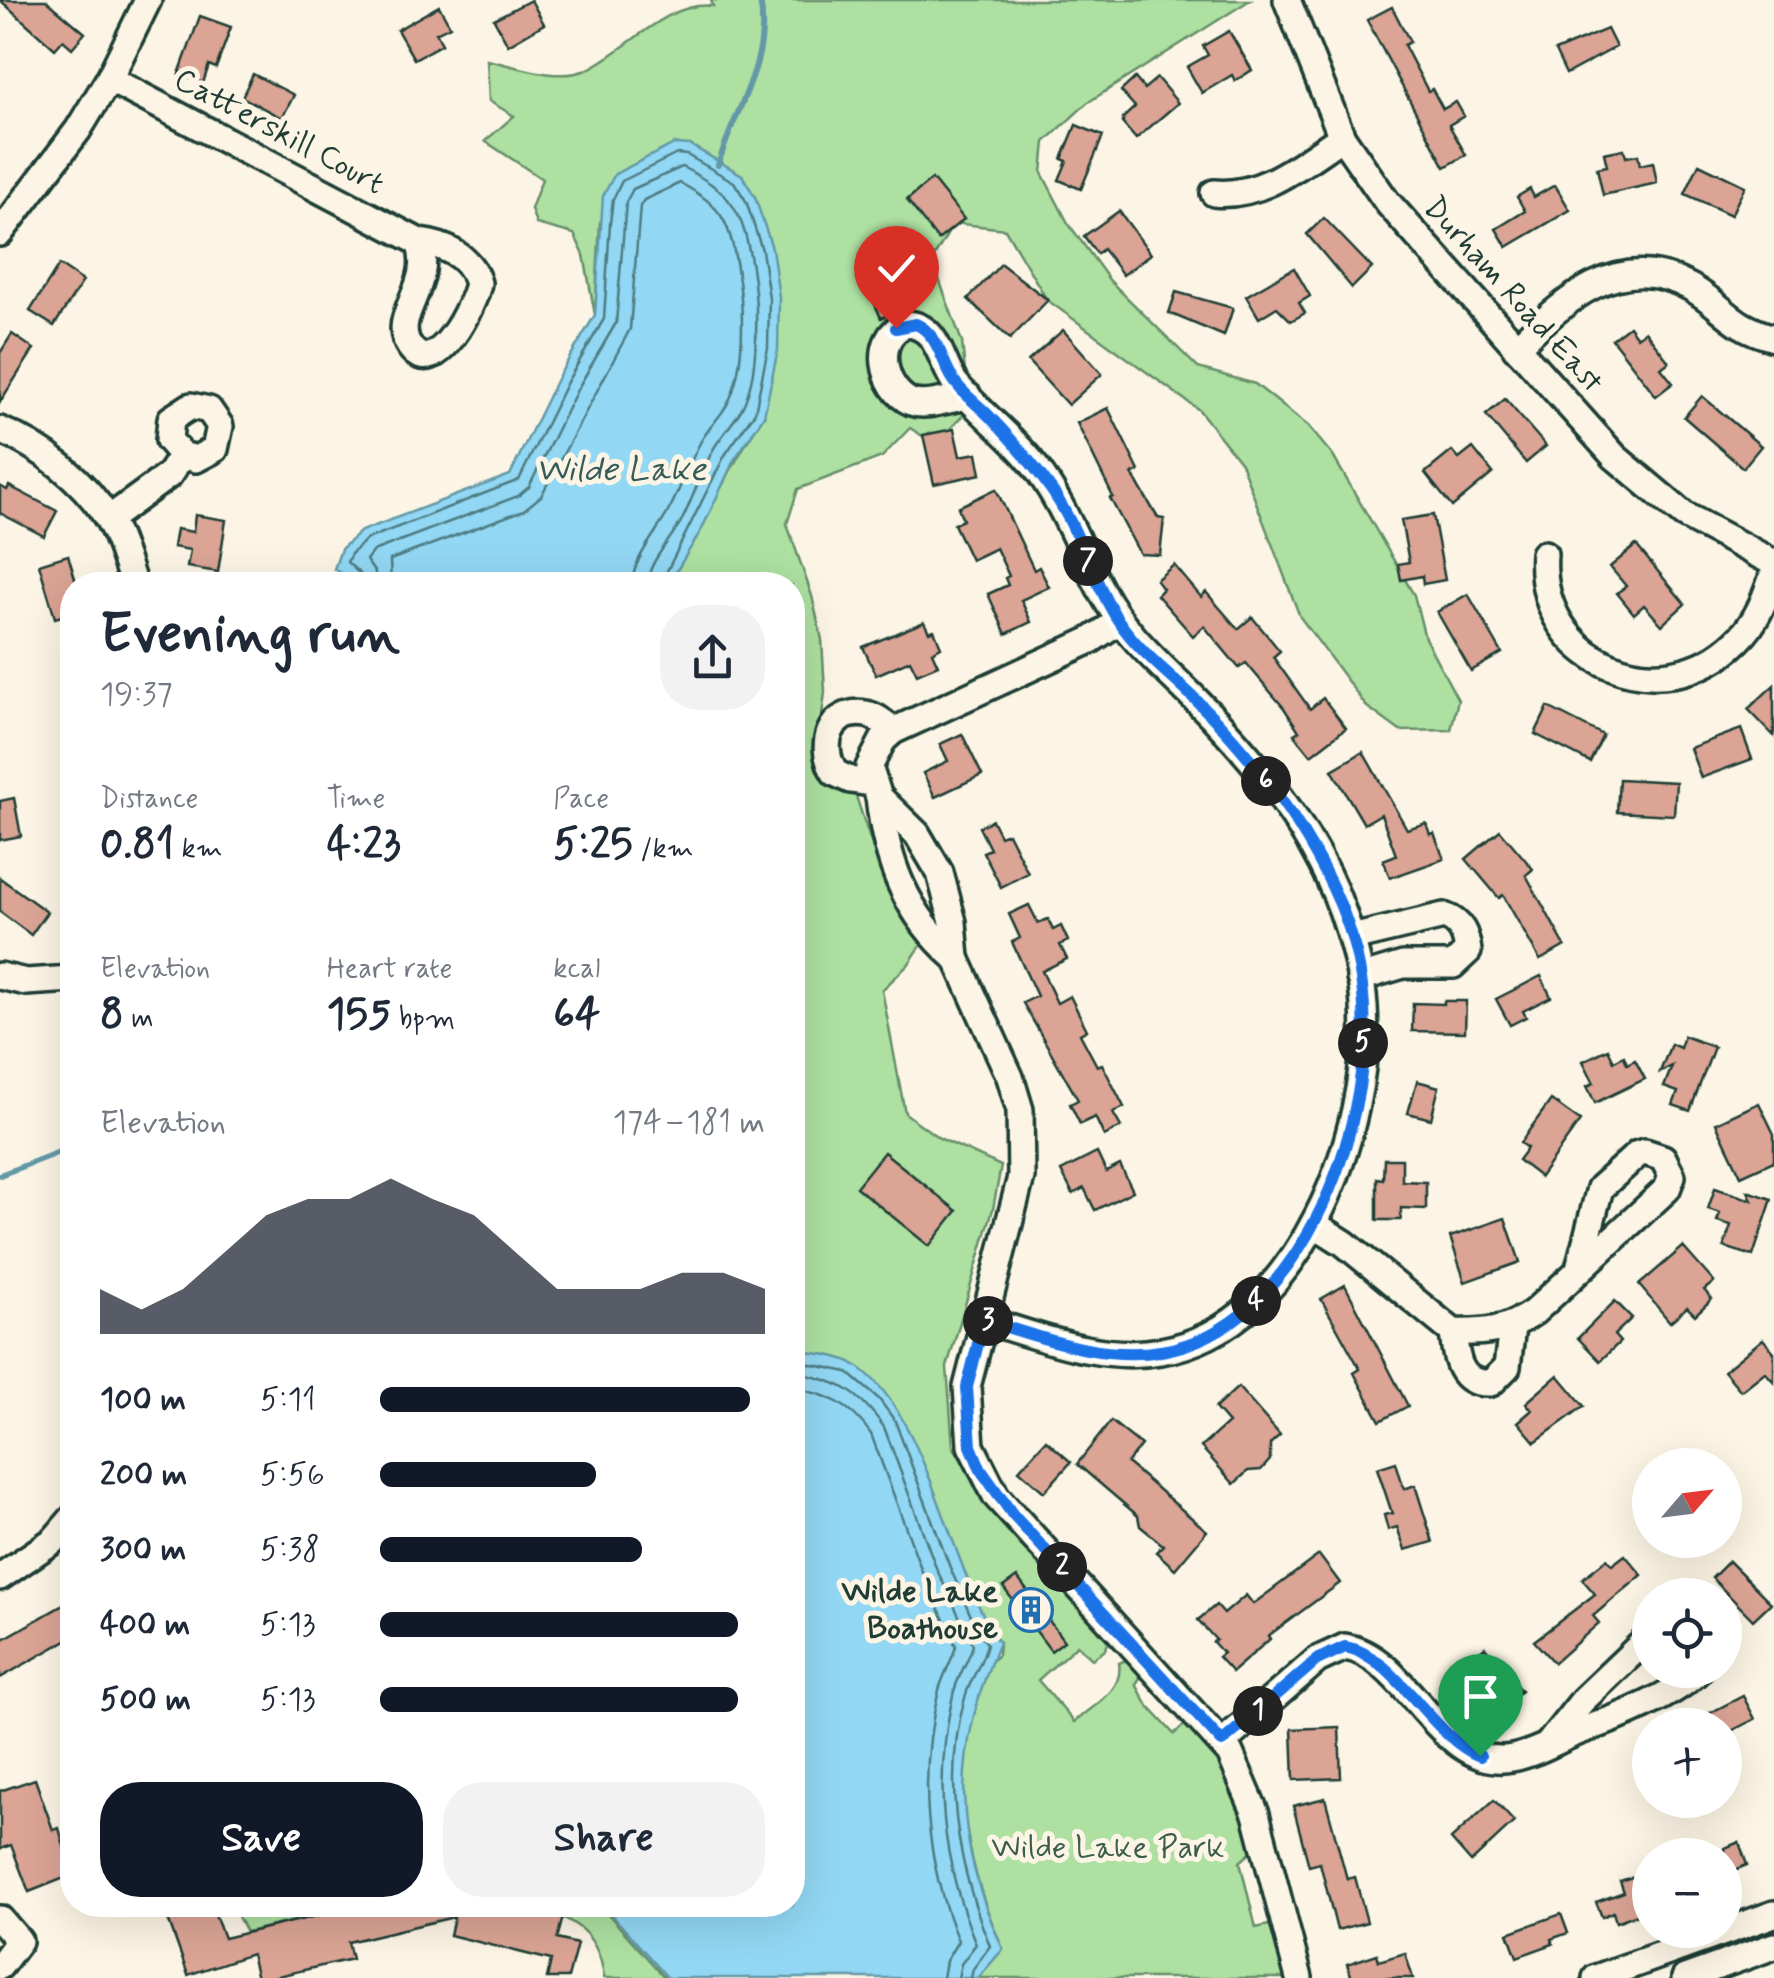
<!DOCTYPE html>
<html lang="en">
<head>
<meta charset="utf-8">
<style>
  :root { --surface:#fff; --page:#f2f2f3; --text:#1f2937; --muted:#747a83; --accent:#111827 }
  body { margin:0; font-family:Mynerve,sans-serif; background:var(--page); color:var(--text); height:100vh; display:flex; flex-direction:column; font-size:38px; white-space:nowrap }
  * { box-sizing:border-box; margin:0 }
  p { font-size:32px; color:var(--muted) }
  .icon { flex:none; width:55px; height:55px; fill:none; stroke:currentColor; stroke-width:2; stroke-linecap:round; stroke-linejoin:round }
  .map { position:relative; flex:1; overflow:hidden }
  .details { position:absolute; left:60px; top:572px; width:745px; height:1345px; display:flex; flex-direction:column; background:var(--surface); border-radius:40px; box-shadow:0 10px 40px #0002 }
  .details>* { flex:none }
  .needle { width:65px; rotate:62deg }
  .buttons { position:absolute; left:1632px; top:1448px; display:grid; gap:20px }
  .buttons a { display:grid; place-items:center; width:110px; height:110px; border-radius:50%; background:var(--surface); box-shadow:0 10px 40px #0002; font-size:50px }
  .pin { position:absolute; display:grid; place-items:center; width:85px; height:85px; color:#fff; margin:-102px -42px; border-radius:50% 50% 50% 0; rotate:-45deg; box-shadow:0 0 10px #0007 }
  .pin .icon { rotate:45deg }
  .km { position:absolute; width:50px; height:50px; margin:-25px; border-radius:50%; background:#222; color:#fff; font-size:28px; line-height:50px; text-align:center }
  .round { display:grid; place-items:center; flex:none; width:105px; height:105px; border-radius:40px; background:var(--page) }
  .overview { display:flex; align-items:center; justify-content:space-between; height:170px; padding:0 40px }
  h1 { font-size:55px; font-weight:700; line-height:75px }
  .figures { display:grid; grid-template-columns:repeat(3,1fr); gap:15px; height:170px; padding:10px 40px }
  .figures div { display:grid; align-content:center }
  .figures b { font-size:42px; font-weight:700 }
  .figures small { font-size:28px; font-weight:400 }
  .figures p { font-size:28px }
  .chart { height:280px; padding:20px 40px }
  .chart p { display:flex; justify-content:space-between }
  .chart svg { width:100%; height:180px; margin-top:10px; fill:var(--accent); opacity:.7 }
  .cta { display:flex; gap:20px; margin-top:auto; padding:20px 40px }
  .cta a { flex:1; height:115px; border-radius:40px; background:var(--accent); color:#fff; font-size:40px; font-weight:700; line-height:115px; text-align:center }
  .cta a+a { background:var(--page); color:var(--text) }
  ul { padding:0 40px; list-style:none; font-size:32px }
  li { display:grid; grid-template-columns:160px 120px 1fr; align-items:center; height:75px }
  li i { height:25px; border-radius:12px; background:var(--accent) }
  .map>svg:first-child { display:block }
</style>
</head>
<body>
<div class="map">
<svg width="1774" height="1978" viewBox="0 0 1774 1978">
  <rect width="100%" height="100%" fill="#fcf5e5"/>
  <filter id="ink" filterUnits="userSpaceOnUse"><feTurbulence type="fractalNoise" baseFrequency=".01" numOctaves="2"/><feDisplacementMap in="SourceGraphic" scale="20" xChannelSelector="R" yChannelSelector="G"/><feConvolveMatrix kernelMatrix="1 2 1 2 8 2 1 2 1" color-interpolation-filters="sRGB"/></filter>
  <g filter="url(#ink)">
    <g fill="#ade0a1" stroke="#668e6a" stroke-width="2.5">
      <path d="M711 0H1250L1087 103 1045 142 1042 173 1068 223 1110 281 1198 368 1255 384 1308 426 1333 456 1414 595 1425 638 1458 700 1451 730 1400 731 1366 706 1300 617 1241 463 1199 410 1047 300 1005 229 954 223 932 260 962 342 969 409 945 434 924 437 910 428 882 457 798 489 787 524 812 596 822 640 825 692 818 746 833 780 856 796 885 885 922 944 908 965 882 990 905 1113 939 1138 1001 1166 993 1209 947 1367 953 1446 982 1492 1097 1622 1109 1642 1104 1651 1092 1659 1077 1645 1038 1680 1074 1722C1093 1706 1124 1691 1119 1663L1130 1658 1143 1673 1136 1684 1148 1706 1174 1734 1189 1721 1228 1769 1255 1849 1240 1862 1256 1928 1273 1924 1286 1978H977L1003 1949C972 1881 948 1782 970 1708 972 1701 978 1695 980 1688 984 1674 986 1664 998 1655L999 1643 982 1617 928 1480 851 1362 793 1350 792 585H668C702 529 727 469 764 416L742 175 690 145 600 222 595 315 584 255 574 234 536 224 531 209 542 179 485 141 514 116 489 101 487 60C515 66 558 82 586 70 626 52 667 0 713 6Z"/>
      <path d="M232 1905H332L334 1912 246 1932Z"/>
      <path d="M533 1905H600L665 1978H604C599 1931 573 1920 533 1905Z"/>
    </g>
    <g fill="#92d7f4" stroke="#6499a7" stroke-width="2.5">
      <path d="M674 144 690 145 742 175 755 197 772 248 779 297 778 349 764 416 734 460 702 529 668 585H381L355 582 334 569 341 549 361 531 510 475 558 377 595 315 603 196 615 174Z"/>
      <path d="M793 1350C811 1353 836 1354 852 1363 926 1405 949 1568 999 1643 951 1753 953 1840 1003 1949L978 1978H668L603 1905H792Z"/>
    </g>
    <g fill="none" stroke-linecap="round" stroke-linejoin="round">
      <g stroke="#4d7b81" stroke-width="2.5">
        <path d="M364 585 361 575 347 562 351 554 367 539 519 480 567 382 604 319 610 223 613 199 622 181 677 154 687 155 734 182 746 201 762 250 769 298 768 348 755 412 725 455 660 585"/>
        <path d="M376 585 375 573 366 560 373 551 518 496 529 487 578 388 616 323 626 202 633 189 682 167C732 192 743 211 752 267 758 305 760 376 741 410 733 423 722 435 714 448 702 470 694 495 683 518 672 539 648 561 647 585"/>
        <path d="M391 585 390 560 524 510 541 496 630 329 640 206 644 200 680 183C725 207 730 224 738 274 744 310 745 369 728 403 721 416 709 427 701 441 689 463 681 488 669 510 657 534 633 557 632 585"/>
        <path d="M792 1360 847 1372 879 1399 895 1421 949 1565 973 1621 987 1644C983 1661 972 1677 966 1694 941 1779 958 1867 990 1946L973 1969 971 1978"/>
        <path d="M792 1372C837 1380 857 1389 884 1427L937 1570 973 1645C968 1662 957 1677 953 1695 933 1783 942 1861 976 1944L961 1964 958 1978"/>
        <path d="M792 1388C828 1394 850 1404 871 1434L923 1574 956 1646C952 1661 943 1675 939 1690 918 1774 925 1861 958 1941L946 1961 943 1978"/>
      </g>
      <g stroke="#6499a7" stroke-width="6">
        <path d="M718 165C734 110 772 61 760 0"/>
        <path d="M0 1175 72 1147"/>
      </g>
    </g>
    <g fill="#dba495" stroke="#1f3d34" stroke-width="2.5">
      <path d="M0 0H46L85 33 72 48 63 40 55 49Z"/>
      <path d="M531 0 544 24 508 45 494 19Z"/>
      <path d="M439 6 450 26 436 33 442 44 414 59 397 30Z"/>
      <path d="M1392 7 1410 42 1404 45 1428 91 1432 89 1443 109 1456 102 1464 116 1449 125 1466 155 1445 167 1367 20Z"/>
      <path d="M200 16 231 27 216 68 209 65 203 83 179 74Z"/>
      <path d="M1607 29 1616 47 1566 74 1555 51Z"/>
      <path d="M1229 31 1252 70 1235 81 1232 75 1202 93 1187 67 1208 55 1203 46Z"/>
      <path d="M253 74 294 95 282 118 242 97Z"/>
      <path d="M1135 78 1144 89 1157 78 1178 103 1136 139 1123 124V118L1135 107 1121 91Z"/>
      <path d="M1076 125 1103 136 1081 189 1059 180 1067 161 1062 159Z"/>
      <path d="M1624 149 1626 157 1638 155 1640 165 1653 162 1657 183 1603 195 1597 168 1607 166 1604 153Z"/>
      <path d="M1699 164 1745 186 1731 215 1685 194Z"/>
      <path d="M932 179 964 219 938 240 907 200Z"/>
      <path d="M1555 185 1570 210 1507 247 1496 229 1525 211 1517 197 1530 189 1534 197Z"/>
      <path d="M1119 211 1151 254 1123 275 1103 249 1097 254 1084 236Z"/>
      <path d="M1324 218 1372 268 1352 288 1307 234Z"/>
      <path d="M1001 264 1048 300 1010 339 968 299Z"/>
      <path d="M59 265 83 281 54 326 30 311Z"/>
      <path d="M1294 268 1310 296 1299 303 1305 313 1291 321 1277 307 1259 318 1246 296Z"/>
      <path d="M898 281 909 306 881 318 870 293Z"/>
      <path d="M1176 292 1233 308 1224 336 1169 313Z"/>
      <path d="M1629 326 1637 337 1645 331 1669 362 1661 368 1673 383 1656 396 1612 339Z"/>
      <path d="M1063 330 1102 374 1068 405 1028 361Z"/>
      <path d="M12 334 34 349 0 402V353Z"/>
      <path d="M1702 396 1761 446 1743 468 1684 417Z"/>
      <path d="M1505 399 1546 446 1526 463 1486 415Z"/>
      <path d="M1108 408 1139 471 1132 474 1158 518 1164 519 1160 555 1140 554 1110 498 1113 497 1077 423Z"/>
      <path d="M954 429 960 456 977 453 981 474 934 484 923 435Z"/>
      <path d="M1473 448 1493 473 1452 507 1425 473 1452 451 1459 459Z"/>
      <path d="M0 486 7 490 9 486 57 511 44 536 0 513Z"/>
      <path d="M996 489 1034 570 1039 567 1049 587 1021 600 1031 622 1006 634 988 594 1008 585 1005 578 1009 576 996 548 971 560 954 524 963 520 958 507Z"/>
      <path d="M195 515 226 520 218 572 187 567 190 550 173 547 176 529 193 532Z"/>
      <path d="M1433 515 1445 580 1423 584 1422 576 1401 580 1398 564 1409 562 1401 520Z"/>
      <path d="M1636 545 1685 604 1662 625 1644 605 1634 614 1617 593 1626 586 1610 567Z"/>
      <path d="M68 555 77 585H72V613L55 618 39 564Z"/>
      <path d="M1174 565 1201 597 1206 592 1238 629 1252 617 1280 651 1273 657 1310 709 1323 698 1346 728 1311 755 1294 734 1299 731 1284 708 1246 663 1239 668 1204 626 1193 636 1157 595 1163 589 1156 580Z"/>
      <path d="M1468 594 1502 653 1471 671 1437 612Z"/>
      <path d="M924 622 929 632 934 630 941 647 932 652 938 665 917 674 910 660 876 675 863 647Z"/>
      <path d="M1774 685V736L1748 709Z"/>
      <path d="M1548 707 1603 735 1590 762 1535 734Z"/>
      <path d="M1741 729 1752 759 1701 778 1690 748Z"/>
      <path d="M962 734 982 775 935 797 923 773 948 761 940 744Z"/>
      <path d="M1363 752 1407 829 1426 823 1430 834 1434 833 1444 859 1390 878 1383 860 1396 855 1381 814 1364 824 1332 770Z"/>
      <path d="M1619 779 1676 782 1674 815 1617 812Z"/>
      <path d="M14 798 21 836 0 840V801Z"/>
      <path d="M992 820 1000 836 1008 833 1028 873 1001 887 983 852 990 849 979 827Z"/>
      <path d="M1500 830 1533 869 1526 875 1565 946 1540 960 1503 895 1499 898 1466 859Z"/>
      <path d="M0 878 47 912 31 935 0 912Z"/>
      <path d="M1029 905 1038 923 1048 919 1053 930 1061 926 1068 941 1060 945 1067 959 1042 971 1057 1003 1070 996 1087 1030 1080 1034 1097 1066 1102 1064 1124 1107 1113 1113 1121 1127 1104 1136 1095 1117 1080 1124 1070 1104 1078 1100 1023 1003 1037 996 1012 942 1020 938 1009 914Z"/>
      <path d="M1541 976 1551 997 1523 1011 1526 1017 1510 1025 1496 999Z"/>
      <path d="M1444 1001H1466L1465 1032 1412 1031 1413 1003 1444 1004Z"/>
      <path d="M1684 1036 1714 1047 1690 1111 1673 1105 1678 1092 1664 1087 1672 1066 1660 1072 1671 1044 1680 1048Z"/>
      <path d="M1608 1049 1614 1061 1624 1056 1627 1064 1635 1060 1645 1079 1595 1103 1587 1086 1594 1083 1583 1061Z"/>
      <path d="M1417 1081 1439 1087 1431 1119 1408 1113Z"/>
      <path d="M1551 1100 1580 1121 1540 1177 1518 1160 1527 1148 1520 1143Z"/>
      <path d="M1759 1103 1774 1134V1161L1741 1176 1716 1123Z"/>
      <path d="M884 1152 957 1211 929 1246 856 1187Z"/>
      <path d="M1097 1153 1106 1172 1120 1165 1133 1191 1095 1210 1084 1188 1073 1194 1061 1171Z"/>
      <path d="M1384 1159H1402V1181L1426 1182V1209L1401 1208V1220H1377V1178L1383 1179Z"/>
      <path d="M1715 1188 1752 1200 1748 1191 1772 1199 1753 1256 1724 1247 1731 1225 1717 1221 1720 1213 1708 1209Z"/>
      <path d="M1505 1218 1520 1262 1465 1282 1450 1237Z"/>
      <path d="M1683 1247 1714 1282 1704 1290 1712 1299 1695 1315 1687 1307 1670 1322 1639 1285Z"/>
      <path d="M1345 1285 1408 1406 1380 1421 1354 1373 1360 1369 1321 1299Z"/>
      <path d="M1615 1301 1632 1318 1614 1335 1620 1342 1600 1361 1578 1338Z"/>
      <path d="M1763 1339 1774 1352V1382L1765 1372 1741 1391 1724 1371Z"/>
      <path d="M1558 1375 1584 1406 1535 1442 1518 1422 1532 1410 1526 1403Z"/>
      <path d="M1238 1387 1280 1435 1270 1444V1460L1261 1470 1248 1471 1234 1484 1201 1447 1228 1423 1215 1408Z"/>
      <path d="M1111 1421 1141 1445 1127 1463 1207 1531 1175 1569 1156 1552 1163 1545 1140 1526 1138 1516 1077 1464Z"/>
      <path d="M1046 1440 1071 1462 1044 1492 1019 1470Z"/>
      <path d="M1396 1462 1404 1489 1415 1485 1433 1542 1405 1550 1397 1527 1388 1530 1384 1515 1392 1513 1377 1468Z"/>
      <path d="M1319 1555 1340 1583 1268 1636 1270 1639 1232 1672 1218 1657 1223 1653 1213 1642 1216 1640 1198 1620 1216 1605 1224 1614 1246 1595 1253 1604Z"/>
      <path d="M1625 1555 1642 1575 1593 1616 1599 1623 1554 1663 1534 1641 1595 1594 1582 1579 1607 1559 1612 1565Z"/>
      <path d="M1729 1561 1771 1603 1753 1620 1712 1578Z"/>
      <path d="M1017 1577 1064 1641 1051 1651 1003 1587Z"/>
      <path d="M72 1600V1637L0 1678V1641Z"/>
      <path d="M1485 1647 1521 1691 1504 1705 1494 1693 1488 1697 1462 1665Z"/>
      <path d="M1743 1696 1755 1719 1725 1734V1725H1716L1710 1713Z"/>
      <path d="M1339 1727 1341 1778 1294 1780 1292 1729Z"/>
      <path d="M35 1779 53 1830 59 1828 72 1875 29 1892 11 1845 0 1849V1791Z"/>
      <path d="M1325 1798 1347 1879 1355 1877 1367 1922 1337 1930 1320 1863 1309 1866 1293 1806Z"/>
      <path d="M1494 1800 1514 1822 1471 1862 1451 1839Z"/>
      <path d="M1739 1842 1747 1865 1725 1874V1848Z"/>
      <path d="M1635 1876 1637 1882 1650 1877V1903L1641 1907 1643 1912 1616 1922 1613 1912 1602 1917 1596 1902 1624 1892 1620 1881Z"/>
      <path d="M163 1905H211L224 1938 334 1912 332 1905H516L563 1917 557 1939 577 1944 568 1978H547L551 1960 450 1935 454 1917 348 1942 352 1959 269 1978H257L251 1954 188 1975Z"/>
      <path d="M1561 1914 1568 1933 1551 1939 1553 1944 1517 1957 1508 1933Z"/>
      <path d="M1405 1953 1413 1978H1352L1347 1964 1377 1954 1379 1961Z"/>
    </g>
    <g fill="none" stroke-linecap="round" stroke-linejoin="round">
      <g stroke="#1f3d34" stroke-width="32">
        <g id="minor">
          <path d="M1287 0 1342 137 1387 202 1615 457 1684 515 1774 563"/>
          <path d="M109 79 419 242"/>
          <path d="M1214 193C1263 198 1303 162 1342 137"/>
          <path d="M0 233 78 130 109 79 148 0"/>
          <path d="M419 242C445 245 470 256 478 283 475 302 436 384 410 347 388 316 436 286 419 242Z"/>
          <path d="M1516 348C1563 301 1619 248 1690 287 1726 307 1727 325 1774 338"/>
          <path d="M968 396C951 398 927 408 911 402 882 389 872 338 906 324 939 325 940 363 956 384 978 411 1007 432 1030 460 1063 500 1078 547 1102 592 1126 636 1161 665 1196 700 1254 758 1314 832 1342 910 1353 941 1362 973 1364 1006 1372 1129 1300 1328 1161 1351 1101 1362 1041 1337 984 1320"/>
          <path d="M0 430C42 447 84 480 108 519 120 538 126 564 134 585"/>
          <path d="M109 519 169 475 182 455 196 459 215 449 220 426 209 410 191 406 171 419 169 440 182 455"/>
          <path d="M1544 554C1536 662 1662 715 1738 640 1758 621 1765 598 1774 573"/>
          <path d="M1119 621 1091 640 893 731 883 740 869 767 879 797 917 834 940 873 953 922 956 958 1010 1077 1020 1110 1021 1177 967 1387 971 1446 996 1496 1230 1753 1256 1814 1299 1978"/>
          <path d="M871 783 850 780 835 773C818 747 829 708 866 714 877 716 885 724 893 731"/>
          <path d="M879 797C886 861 906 915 956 958"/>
          <path d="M1352 938 1444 916C1461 922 1466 934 1468 951L1453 965H1403L1360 978"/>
          <path d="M0 976 26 982 72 979"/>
          <path d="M1314 1224 1344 1243 1453 1332C1485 1333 1507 1331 1534 1312L1667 1189 1672 1176 1663 1158 1645 1152 1638 1154 1600 1188 1579 1268"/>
          <path d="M1453 1332C1456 1359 1459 1385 1491 1383L1507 1367 1512 1327"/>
          <path d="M0 1577 54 1540 72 1519"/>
          <path d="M1550 1742 1585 1698 1650 1636"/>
          <path d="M1222 1743 1317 1660 1345 1647C1409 1657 1440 1772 1512 1758 1536 1754 1560 1738 1583 1730 1616 1719 1676 1695 1699 1670"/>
          <path d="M0 1919 19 1941 0 1966"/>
          <path d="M1596 1978 1774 1914"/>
          <path d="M1685 1978 1774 1946"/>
        </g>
      </g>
      <use href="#minor" stroke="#fcf5e5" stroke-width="25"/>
    </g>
  </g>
  <g fill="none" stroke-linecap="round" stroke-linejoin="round" filter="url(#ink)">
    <g stroke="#fff" stroke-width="20">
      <path id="route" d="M896 328 916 324C938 334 941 360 953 379 962 394 978 404 990 417 1013 441 1034 465 1053 492 1080 532 1092 580 1118 620 1139 652 1170 674 1197 701 1255 759 1308 829 1340 904 1353 935 1362 973 1364 1007 1371 1130 1300 1328 1161 1351 1101 1361 1040 1337 984 1320L967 1387 971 1446 981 1470 1013 1515 1222 1742 1317 1660 1345 1647C1396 1655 1431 1737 1480 1756"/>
    </g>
    <use href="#route" stroke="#1a73e8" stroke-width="12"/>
  </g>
  <defs>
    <g id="building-ring" transform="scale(2.25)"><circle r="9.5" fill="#fcf5e5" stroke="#1f6fb2" stroke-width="1.5"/><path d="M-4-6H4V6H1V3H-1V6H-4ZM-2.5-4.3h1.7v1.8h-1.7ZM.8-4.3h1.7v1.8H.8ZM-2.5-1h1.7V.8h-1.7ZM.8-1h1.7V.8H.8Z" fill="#1f6fb2"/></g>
  </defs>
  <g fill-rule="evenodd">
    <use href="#building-ring" x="1031" y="1610"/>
  </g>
  <g text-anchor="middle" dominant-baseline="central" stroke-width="10" stroke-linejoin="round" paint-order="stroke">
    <g font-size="32" fill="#1f3d34" stroke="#fcf5e5">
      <text transform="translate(279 132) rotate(28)">Catterskill Court</text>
      <text transform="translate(1513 295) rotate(48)">Durham Road East</text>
    </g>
    <g font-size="32" font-weight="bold" fill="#1f3d34" stroke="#fcf5e5" text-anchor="end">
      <text x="998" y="1592">Wilde Lake<tspan x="998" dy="37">Boathouse</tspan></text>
    </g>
    <g font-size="32" fill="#3b5e4a" stroke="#fcf5e5">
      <text x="1108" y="1848">Wilde Lake Park</text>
    </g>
    <g font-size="35" font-style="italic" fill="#365c5a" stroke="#fcf5e5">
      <text x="621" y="470">Wilde Lake</text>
    </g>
  </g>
</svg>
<div class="buttons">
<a><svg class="needle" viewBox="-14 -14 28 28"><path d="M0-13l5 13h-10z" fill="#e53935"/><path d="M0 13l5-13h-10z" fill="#747a83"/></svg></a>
<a><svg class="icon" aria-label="locate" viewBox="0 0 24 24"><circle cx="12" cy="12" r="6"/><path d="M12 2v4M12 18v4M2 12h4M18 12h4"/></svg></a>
<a>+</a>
<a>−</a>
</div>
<div class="pin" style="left:1480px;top:1756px;background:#1e9e55"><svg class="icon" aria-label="arrive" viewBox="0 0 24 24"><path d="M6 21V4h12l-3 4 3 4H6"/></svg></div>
<div class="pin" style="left:896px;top:328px;background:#d93025"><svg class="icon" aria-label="check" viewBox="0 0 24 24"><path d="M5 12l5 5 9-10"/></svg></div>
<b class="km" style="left:1258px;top:1711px">1</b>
<b class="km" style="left:1062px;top:1567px">2</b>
<b class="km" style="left:988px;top:1321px">3</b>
<b class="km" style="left:1256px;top:1301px">4</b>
<b class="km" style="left:1363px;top:1043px">5</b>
<b class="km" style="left:1266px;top:781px">6</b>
<b class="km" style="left:1088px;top:561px">7</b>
<section class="details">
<div class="overview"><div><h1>Evening run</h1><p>19:37</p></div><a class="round"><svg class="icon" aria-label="share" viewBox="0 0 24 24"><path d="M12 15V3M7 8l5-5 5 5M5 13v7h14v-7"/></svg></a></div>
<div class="figures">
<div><p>Distance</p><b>0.81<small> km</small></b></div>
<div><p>Time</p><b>4:23</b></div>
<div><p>Pace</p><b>5:25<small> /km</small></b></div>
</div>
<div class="figures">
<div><p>Elevation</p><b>8<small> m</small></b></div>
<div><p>Heart rate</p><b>155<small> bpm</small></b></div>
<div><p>kcal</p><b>64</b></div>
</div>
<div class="chart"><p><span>Elevation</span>174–181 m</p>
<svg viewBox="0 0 160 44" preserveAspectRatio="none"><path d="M0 44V33L10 38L20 33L30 24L40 15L50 11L60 11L70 6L80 11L90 15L100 24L110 33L120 33L130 33L140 29L150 29L160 33V44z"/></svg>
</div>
<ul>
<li><b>100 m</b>5:11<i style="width:96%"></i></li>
<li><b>200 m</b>5:56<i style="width:56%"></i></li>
<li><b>300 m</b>5:38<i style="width:68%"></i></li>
<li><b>400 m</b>5:13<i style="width:93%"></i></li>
<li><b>500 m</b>5:13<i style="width:93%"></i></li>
</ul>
<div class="cta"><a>Save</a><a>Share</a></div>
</section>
</div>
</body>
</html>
